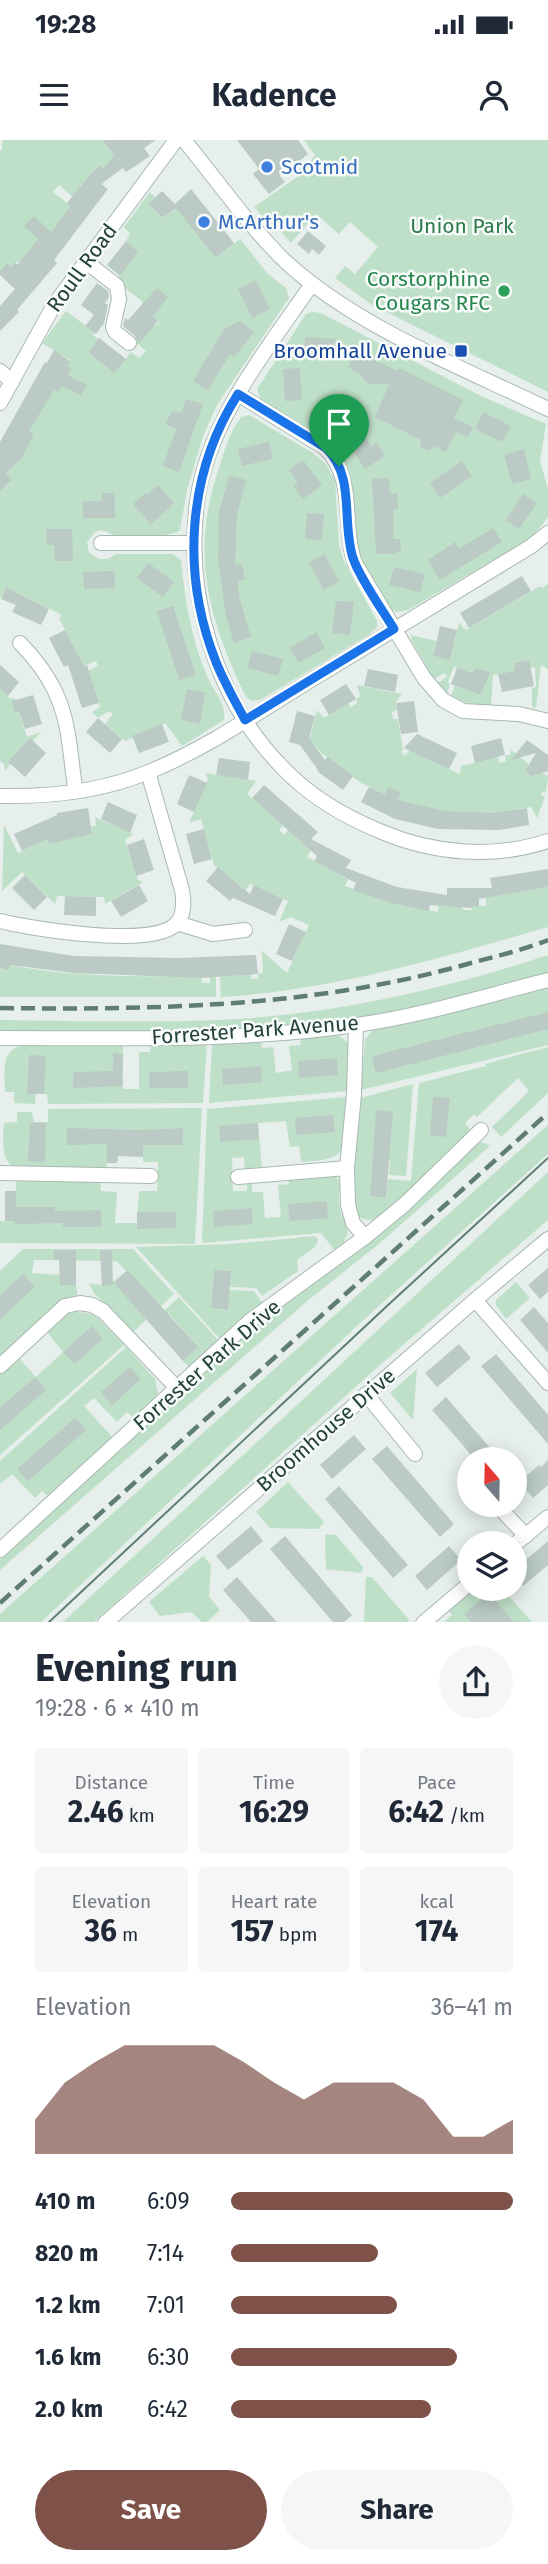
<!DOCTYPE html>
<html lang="en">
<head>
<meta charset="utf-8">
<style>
  :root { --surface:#fff; --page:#f6f6f7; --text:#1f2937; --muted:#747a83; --accent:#7f5249 }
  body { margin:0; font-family:"Fira Sans",sans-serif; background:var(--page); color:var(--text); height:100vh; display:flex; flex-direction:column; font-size:26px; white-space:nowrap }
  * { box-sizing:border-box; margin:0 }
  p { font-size:23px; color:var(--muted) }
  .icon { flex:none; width:38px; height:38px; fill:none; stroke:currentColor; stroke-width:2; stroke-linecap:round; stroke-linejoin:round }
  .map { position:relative; height:1482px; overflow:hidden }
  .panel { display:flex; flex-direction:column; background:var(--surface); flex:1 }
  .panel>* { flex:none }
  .needle { width:46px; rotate:340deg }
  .controls { position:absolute; left:457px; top:1307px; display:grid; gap:14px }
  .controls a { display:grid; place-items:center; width:70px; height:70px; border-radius:50%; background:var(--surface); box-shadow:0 4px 18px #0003; font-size:35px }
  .pin { position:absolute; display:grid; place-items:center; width:60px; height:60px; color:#fff; margin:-72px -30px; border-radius:50% 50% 50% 0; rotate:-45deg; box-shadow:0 0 7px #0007 }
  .pin .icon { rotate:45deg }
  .round { display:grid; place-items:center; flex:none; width:74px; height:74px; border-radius:37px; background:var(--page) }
  .headline { display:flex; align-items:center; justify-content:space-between; height:119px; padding:0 35px }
  h1 { font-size:38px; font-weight:700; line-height:52px }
  .metrics { display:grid; grid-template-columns:repeat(3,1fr); gap:10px; height:119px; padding:7px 35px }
  .metrics div { display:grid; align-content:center; border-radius:7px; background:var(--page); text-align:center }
  .metrics b { font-size:30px; font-weight:700 }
  .metrics small { font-size:19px; font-weight:400 }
  .metrics p { font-size:19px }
  .chart { height:196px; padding:14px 35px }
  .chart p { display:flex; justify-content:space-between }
  .chart svg { width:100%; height:126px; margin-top:7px; fill:var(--accent); opacity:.7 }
  .primary-button { display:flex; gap:14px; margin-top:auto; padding:14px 35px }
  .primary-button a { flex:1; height:80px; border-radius:42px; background:var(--accent); color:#fff; font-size:28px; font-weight:700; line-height:80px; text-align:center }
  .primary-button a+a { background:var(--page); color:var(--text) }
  ul { padding:0 35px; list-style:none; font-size:23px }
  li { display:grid; grid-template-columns:112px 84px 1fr; align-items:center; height:52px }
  li i { height:18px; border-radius:9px; background:var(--accent) }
  .status { display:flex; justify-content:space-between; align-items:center; height:49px; padding:0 35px; background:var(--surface); direction:ltr }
  .status svg { height:19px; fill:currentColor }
  header { display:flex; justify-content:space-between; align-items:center; height:91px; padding:0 35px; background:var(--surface); font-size:32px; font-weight:700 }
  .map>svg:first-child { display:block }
</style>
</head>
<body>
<div class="status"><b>19:28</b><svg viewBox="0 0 49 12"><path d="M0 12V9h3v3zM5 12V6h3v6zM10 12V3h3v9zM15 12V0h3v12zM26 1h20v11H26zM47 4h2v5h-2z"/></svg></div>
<header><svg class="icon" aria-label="menu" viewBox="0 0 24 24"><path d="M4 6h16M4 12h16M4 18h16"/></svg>Kadence<svg class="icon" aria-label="person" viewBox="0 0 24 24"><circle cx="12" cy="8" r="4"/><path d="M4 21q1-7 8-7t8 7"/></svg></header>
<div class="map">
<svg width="548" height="1483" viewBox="0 0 548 1483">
  <rect width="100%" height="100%" fill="#e6efeb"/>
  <g fill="#bfe0c8">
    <path d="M5 0H111L106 4 114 15 103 29 98 25 93 32 105 41 102 45 84 42 80 46 85 51 90 72 59 45 53 52 71 66 51 92 25 86 49 110 40 143 18 121 11 127 7 124 0 131V10H2V1Z"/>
    <path d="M304 0H548V252L372 165 335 138 345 126 355 134 378 107 350 82 339 94 316 74 291 103 277 87 273 89 254 67 303 33 315 15Z"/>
    <path d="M150 52 155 57 148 64 161 78 174 70 176 65 217 117 240 99 268 134 286 148 289 158 217 265 203 296 187 350 180 390C173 397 128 399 117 396 108 394 106 389 96 391L87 402 89 413 100 419H108L116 414H173L181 420C185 460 191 499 207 536 213 551 227 564 224 580L182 606 165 583 125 601 105 584 113 574 109 571 98 578 92 572 100 567 88 531 98 526 96 521 84 526 59 478 62 475 6 447 0 459V342L5 347 12 340 1 328 5 324 10 329 18 322 34 294 11 282 53 249 59 252 62 246 81 256 86 245 68 235 71 229 67 226 70 220 42 203 66 171 94 192 93 195 98 199 88 212 114 233 131 212 139 218 146 211 133 200 142 189 148 193 152 188 149 181 155 186 159 182 153 176 154 174 142 164 143 162 116 141 137 112 126 101 130 94 124 87Z"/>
    <path d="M313 172 321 173 481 256 546 284 540 321 548 349V377L542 385 533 396 522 403 408 470 396 472 391 469C380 451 364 431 358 411 349 375 362 336 333 306L261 261 257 249 306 174Z"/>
    <path d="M249 275 313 313 326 324 335 340 339 406 343 419 377 481V487L370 494 260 560 252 561 246 557C209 480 190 416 218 331 224 312 229 293 241 277Z"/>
    <path d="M548 444V529L541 525 536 568 532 567V549L536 546 535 527 530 528 528 520 515 523 514 531 493 535 491 566 467 563 451 556 455 545 481 555 487 539 485 531 476 528 473 533 454 527 448 541 450 546 447 553 437 543 447 537 445 533 434 539 412 501 411 495 436 501 433 516 450 520 459 483 466 490 540 446 542 448Z"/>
    <path d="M357 545 402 554 396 561 397 570 392 572 393 579H398L403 610 401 612 405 616 410 610 460 634 461 626 498 617 499 623 506 621 505 615H510L511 610 529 624 525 631 542 633 548 636 546 652 543 651 541 655 545 657 537 678 531 667 489 674 447 672 403 662 397 660 388 648 385 654 361 643 320 612 315 605 306 612 317 570 324 578 348 563 351 567 357 563 356 559 360 556Z"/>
    <path d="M0 549 11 559 14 557 17 566 16 573 19 571 27 597 41 592 32 602 28 600 5 631 4 624 0 621Z"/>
    <path d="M205 633 256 641 247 654 276 679 287 680 279 690 284 695 288 690 311 710 307 717 348 739 345 746 391 763 438 772 439 765H463V770H472V766H486V757L548 747V787C440 818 334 850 221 857L220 837 251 834V839H258V834L263 833 262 811 287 833 309 785 291 777 279 782 288 761 250 744 246 750 214 725 201 679 189 683 208 639Z"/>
    <path d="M95 677 133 694 125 700 138 740 143 742 105 764 104 757 57 756 55 764 22 732 2 751 4 685 18 713 47 699 49 703 92 694 91 687 96 685Z"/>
    <path d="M548 815V834C495 848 442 864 388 873 260 895 129 891 0 891V880C73 881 146 883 219 880 331 875 442 850 548 815Z"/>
    <path d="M10 825C71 837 140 837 202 836V843H210V836H216V857H0V828L9 830Z"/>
    <path d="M548 848V905L361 950 365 900 373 889 406 884Z"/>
    <path d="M337 894 349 904 348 951 209 963 212 902 261 900 262 908 273 907 276 933 292 930 289 906 301 905 300 897Z"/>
    <path d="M207 902 203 963 48 964 47 954H36L35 964 14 963V952H5C5 934 0 912 20 906H123V949H139V912H150L151 904Z"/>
    <path d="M548 907V953L501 997 492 987 529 951 518 938 477 977 474 974 465 983 470 989 466 996 378 1079C369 1081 358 1080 354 1069 348 1053 359 979 360 958L413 944 406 1036 389 1035 390 1020 373 1018 370 1056 386 1058 388 1039 411 1041 419 943 486 926 485 924Z"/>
    <path d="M347 957 343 1008C335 1022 316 1020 301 1022L299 1006 290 1007 286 981 258 983 262 1028 245 1030 244 1017 232 1018 233 1051H247V1043L252 1040V1052H263L265 1078 281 1077 278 1045 289 1044 288 1036 329 1033 336 1036C343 1046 338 1053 339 1064 340 1074 346 1083 348 1092L343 1105 336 1112 321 1093 202 1103 207 969Z"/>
    <path d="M202 968 195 1104 0 1103V1081H15L16 1041H101V1051L117 1052 115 1083H137L139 1051H157L158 1022H143V990L108 989 107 1030 15 1029C0 1018 3 1000 4 983L17 982V972H32L34 982H48V969Z"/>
    <path d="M548 985V1014L371 1173 41 1482H0V1474Z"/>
    <path d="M482 1002 490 1006 380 1103 306 1162 0 1430V1419L227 1211 256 1186 368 1102 476 1005Z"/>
    <path d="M548 1032V1080L380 1225 94 1482H63Z"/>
    <path d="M315 1096 318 1099 316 1106 297 1120 298 1131 262 1156 256 1148 230 1147 231 1131 214 1130 211 1168 227 1170 229 1150 254 1151 264 1165 219 1198 136 1107 230 1104Z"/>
    <path d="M23 1109H133L174 1154 132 1193 94 1153 89 1143C109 1147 111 1144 126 1131L116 1121 34 1120 32 1133 60 1135V1145H76L78 1157 58 1164 0 1216V1131Z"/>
    <path d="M516 1142 530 1158 506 1179 496 1165V1160Z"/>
    <path d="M179 1157 219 1201 189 1227 183 1221 198 1207 168 1173 155 1183 153 1181Z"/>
    <path d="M75 1171 95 1175 124 1205 0 1315V1234L19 1218 36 1237 63 1212 47 1192 67 1174Z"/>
    <path d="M126 1207 155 1239 158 1253 154 1260 134 1279 127 1272 117 1282 94 1258 84 1266 115 1300 49 1357 42 1351 35 1358 12 1334 0 1344V1321Z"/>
    <path d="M417 1229 413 1280 390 1253Z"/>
    <path d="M288 1342 324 1382 318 1389 270 1388 256 1372Z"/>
    <path d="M325 1394 336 1395 363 1427 362 1433 326 1429Z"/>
    <path d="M203 1416 211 1425 209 1456 220 1470 207 1482H202L191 1472 160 1476 149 1462Z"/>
    <path d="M366 1437H372L409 1480 407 1483 364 1482Z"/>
    <path d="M474 1449H502L532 1482 443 1483 452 1475 449 1471Z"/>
  </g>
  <g fill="#bbcac4">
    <path d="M103 0H156L144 8 150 16 126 32 123 28 101 44 108 49 54 120 57 123 17 170 19 172 0 191V166L15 149 0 135V131L7 123 11 127 15 122 17 125 38 99 24 86 34 76 51 92 70 67 67 63 84 42 99 25 103 29 114 15Z"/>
    <path d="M237 0H298L308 14 280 36 285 42 269 54 253 34 259 29Z"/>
    <path d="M191 49 234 103 216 118 176 68 162 78 148 64 162 51 175 64Z"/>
    <path d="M308 91 326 106 319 115 312 109 309 114 297 104Z"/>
    <path d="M126 101 138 112 120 136 107 125Z"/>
    <path d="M256 140 270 169 252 178 238 149Z"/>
    <path d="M97 143 108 151 109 157 105 163 108 165 104 183 96 194 85 186 94 175 81 165Z"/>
    <path d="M157 148 168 157 153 176 158 181 139 204 135 196 123 186 125 178 128 180Z"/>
    <path d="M240 181 254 192 234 217 230 214 208 250 193 241 224 189Z"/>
    <path d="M305 197 336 199 335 219 304 217Z"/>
    <path d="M99 198 126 219 114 233 88 212Z"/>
    <path d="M54 210 70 221 67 226 72 228 68 235 87 245 81 256 62 246 59 252 54 250 29 291 34 294 21 319 6 333 12 340 0 351V302L45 222 47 223Z"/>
    <path d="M356 212 398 231 399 228 463 260 454 278 473 287 468 297 456 292 446 312 434 306 430 311 420 307 421 300 375 277 389 244H368L359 233 348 227Z"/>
    <path d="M300 228 302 260 285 261 283 229Z"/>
    <path d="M186 259 203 264 179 332 163 326 176 289 165 284 172 271 181 273Z"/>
    <path d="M321 262 349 277 341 292 313 277Z"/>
    <path d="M483 272 511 286 502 302 475 289Z"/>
    <path d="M363 294 371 306 377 303 385 316 365 329 348 303Z"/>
    <path d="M269 302 273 319 242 326 238 309Z"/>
    <path d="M524 309 531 339 512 344 504 315Z"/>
    <path d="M303 320 322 345 303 359 293 346 298 343 289 330Z"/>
    <path d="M462 321 472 336 440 358 430 343Z"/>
    <path d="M229 336 246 340 237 375 235 425 242 424 245 440 237 441 240 460 251 497 234 503 226 476 218 420 219 373Z"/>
    <path d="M389 338 390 354 397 353 398 369 393 370V399H400L401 410 394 414H376L372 339Z"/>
    <path d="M158 345 174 363 151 384 133 364 145 353 147 355Z"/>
    <path d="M102 353H115V378H83V361H102Z"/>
    <path d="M523 354 537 363 519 389 506 380Z"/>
    <path d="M307 373 324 374 322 400 305 399Z"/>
    <path d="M493 388 502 402 440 440 428 420 455 402 459 409Z"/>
    <path d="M46 389H72L73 421H55L54 405H47Z"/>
    <path d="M324 414 339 441 324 450 309 423Z"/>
    <path d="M148 423 174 442 163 457 137 438Z"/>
    <path d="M394 427 425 434 420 452 389 445Z"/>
    <path d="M115 431V448L84 449 83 432Z"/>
    <path d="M522 436 531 451 469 488 460 473Z"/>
    <path d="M6 447 49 469 41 485 12 472 16 465 1 459Z"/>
    <path d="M336 461 354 462 350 495 332 493Z"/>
    <path d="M173 466 196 535 179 540 157 471Z"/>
    <path d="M440 486 457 490 450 520 433 516Z"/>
    <path d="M65 490 84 526 87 525 99 563 82 568 68 525 64 527 49 498Z"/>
    <path d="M316 492 325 508 299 523 290 508Z"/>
    <path d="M252 511 283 519 278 536 247 528Z"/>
    <path d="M529 520 534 546 502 552 498 534 514 531 515 523Z"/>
    <path d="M0 525 19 542 8 556 0 549Z"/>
    <path d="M457 528 473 533 476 528 490 532 481 555 451 544Z"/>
    <path d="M368 529 398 535 395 552 364 546Z"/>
    <path d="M346 544 356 559 329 575 320 560Z"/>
    <path d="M187 549 205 552 200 584 181 580Z"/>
    <path d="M33 555 42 584 25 589 19 571 15 573 12 561Z"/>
    <path d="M414 561 418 592 401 594 396 563Z"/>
    <path d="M297 571 315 576 309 598 325 620 328 617 353 636 343 650 317 631 318 630 300 605 289 602Z"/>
    <path d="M98 578 122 599 110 613 86 592Z"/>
    <path d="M162 584 169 602 139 613 132 596Z"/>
    <path d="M417 594 457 613 449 629 404 608Z"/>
    <path d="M30 598 46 613 25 637 8 622Z"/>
    <path d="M501 598 505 615 475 623 471 606Z"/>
    <path d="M527 600 548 615V631L532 636 525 631 536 613 511 620Z"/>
    <path d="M219 618 250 622 248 640 216 635Z"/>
    <path d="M189 635 207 643 194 672 177 664Z"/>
    <path d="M264 645 318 692 311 699 351 720 346 728 397 747 447 755V748H492L490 738 548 729V747L479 759V766H472V768L430 765 429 771 391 763 353 750 356 743 314 721 317 716 252 658Z"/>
    <path d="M369 647 385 654 388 647 401 653 398 660 444 671 492 673 527 668 529 685 499 690 438 689 395 679 361 662Z"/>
    <path d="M108 662 137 675 130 693 101 679Z"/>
    <path d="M88 668 92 694 49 704 47 699 22 711 14 694 57 675V673Z"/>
    <path d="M204 689 212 719 194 724 186 694Z"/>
    <path d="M144 699 154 730 136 736 127 705Z"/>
    <path d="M218 727 250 754 254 745 283 759 275 776 233 758 230 761 206 741Z"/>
    <path d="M25 735 47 757 34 770 12 748Z"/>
    <path d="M139 745 148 761 121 777 111 761Z"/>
    <path d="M65 756 96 757V776L64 775Z"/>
    <path d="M289 784 306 792 292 821 276 814Z"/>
    <path d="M0 804 74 816 180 818 256 815 258 834 202 838 74 833 10 825 9 830 0 828Z"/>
    <path d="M548 872V889L376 933 372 916Z"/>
    <path d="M113 913 123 914 122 946 73 948V932L113 931Z"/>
    <path d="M29 915 46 916 44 954H27Z"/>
    <path d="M337 918 338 935 299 938 298 921Z"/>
    <path d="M261 926 262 942 223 945 222 929Z"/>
    <path d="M188 931V948H149V932Z"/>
    <path d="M433 957 450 958 446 997 430 995Z"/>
    <path d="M376 970 393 972 386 1058 370 1056Z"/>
    <path d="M333 975 335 992 296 995 295 978Z"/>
    <path d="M30 983H46L45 1022 28 1021Z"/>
    <path d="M258 983 259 999 220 1002 219 986Z"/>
    <path d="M67 988 144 990 183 988V1005H143V1017L118 1016 117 1023H107V1004L67 1005Z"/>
    <path d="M5 1051H16V1067H55V1071L101 1070V1087H63V1083L15 1084V1081H5Z"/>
    <path d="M327 1061 328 1078 290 1081 288 1064Z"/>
    <path d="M252 1068 253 1084 214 1087 213 1071Z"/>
    <path d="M137 1072H176V1088L137 1089Z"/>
    <path d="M54 1110H76V1145H60L59 1120H54Z"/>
    <path d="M112 1110 113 1145 102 1146 100 1111Z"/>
    <path d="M548 1128V1152L540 1159 528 1145Z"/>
    <path d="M128 1130 198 1207 183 1221 114 1143Z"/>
    <path d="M214 1130 231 1131 228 1170 211 1168Z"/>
    <path d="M23 1134 35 1146 0 1180V1156Z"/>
    <path d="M534 1167 548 1183V1213L520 1180Z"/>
    <path d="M92 1186 103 1199 74 1224 63 1212Z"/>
    <path d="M459 1204 471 1218 437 1247 425 1233Z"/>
    <path d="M496 1214 548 1275V1304L481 1226Z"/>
    <path d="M130 1227 141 1239 112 1265 101 1252Z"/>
    <path d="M35 1237 46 1250 0 1290V1268Z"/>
    <path d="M446 1257 484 1301 501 1320H475L462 1304 432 1270Z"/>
    <path d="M75 1278 86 1290 28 1341 17 1329Z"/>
    <path d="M354 1295 366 1309 332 1339 320 1325Z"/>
    <path d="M387 1306 454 1384 440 1397 372 1319Z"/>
    <path d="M548 1320V1345L533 1358 519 1342 539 1325 541 1327Z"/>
    <path d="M339 1346 408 1425 393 1438 325 1359Z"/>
    <path d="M251 1386 263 1401 228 1430 216 1416Z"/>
    <path d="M285 1396 352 1475 344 1482H333L270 1409Z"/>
    <path d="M548 1401V1425L523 1446 514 1436V1430Z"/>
    <path d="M449 1406 461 1420 427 1450 415 1436Z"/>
    <path d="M237 1437 277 1482H251L223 1450Z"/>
    <path d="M489 1453 514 1482H471L464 1474Z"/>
  </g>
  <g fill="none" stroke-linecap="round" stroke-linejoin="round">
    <g stroke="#a8b8b2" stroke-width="16">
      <g id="minor">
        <path d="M184 0C216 39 251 89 287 123 359 188 461 227 548 269"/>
        <path d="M85 121 117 146 119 159 113 187 115 192 129 203"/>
        <path d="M312 144C268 208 207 282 197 362 185 455 215 558 281 626 309 656 345 677 382 692 434 714 494 719 548 701"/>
        <path d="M0 231 12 242"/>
        <path d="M238 254 325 308C357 339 341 385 355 423L424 538 443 560 463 571 519 574 548 581"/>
        <path d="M0 263 54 165 176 0"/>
        <path d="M101 403H194"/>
        <path d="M20 503C51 535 65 563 70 608 72 622 73 637 76 651"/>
        <path d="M0 656C50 657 104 651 151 631 211 606 266 567 321 534 391 491 461 449 530 407L548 393"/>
        <path d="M0 781C33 789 149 808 175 785 185 776 184 762 182 750L148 632"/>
        <path d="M177 783 213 794 245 790"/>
        <path d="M356 885 354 954 347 1028 348 1065 353 1083 365 1097"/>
        <path d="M0 898C118 898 239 902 356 885 421 876 485 856 548 840"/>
        <path d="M0 1033 151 1036"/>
        <path d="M238 1037 347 1028"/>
        <path d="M475 1160 548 1243"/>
        <path d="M0 1226 65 1166 80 1163 92 1165 103 1171 176 1247"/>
        <path d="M366 1254 415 1314"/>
        <path d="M497 1365 526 1396"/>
        <path d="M514 1405 548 1377"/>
        <path d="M0 1410 251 1180 365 1097 405 1064 481 990"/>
        <path d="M105 1483 475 1160 548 1099"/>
        <path d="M423 1483 469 1444"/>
      </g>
    </g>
    <use href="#minor" stroke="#fff" stroke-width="14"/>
    <path stroke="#5f7d75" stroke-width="2" d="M48 1483 387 1166 548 1018"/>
    <g stroke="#5f7d75" stroke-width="4.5" stroke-dasharray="14 7" stroke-linecap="butt">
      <path d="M0 868C159 870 317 867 471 823 497 816 523 810 548 800"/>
      <path d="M0 1463 548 973"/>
    </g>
  </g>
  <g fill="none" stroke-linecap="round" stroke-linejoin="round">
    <g stroke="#fff" stroke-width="14">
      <path id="route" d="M238 254 326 308C356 337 341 381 353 418 359 437 383 471 394 489L245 580C235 561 224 542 216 522 181 434 187 334 238 254Z"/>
    </g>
    <use href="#route" stroke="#1a73e8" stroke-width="9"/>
  </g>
  <g fill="#3f7fe0" stroke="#f7fbf9" stroke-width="2.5">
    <circle cx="267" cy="27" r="7"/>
    <circle cx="204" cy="82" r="7"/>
  </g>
  <circle fill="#2e9e5b" stroke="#f7fbf9" stroke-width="2.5" cx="504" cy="151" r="7"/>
  <rect fill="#1a4fb4" stroke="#f7fbf9" stroke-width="2.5" x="454" y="204" width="14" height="14" rx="3.5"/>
  <g text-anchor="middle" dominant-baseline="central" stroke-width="5" stroke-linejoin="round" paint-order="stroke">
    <g font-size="21" fill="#366cbe" stroke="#f7fbf9" text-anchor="start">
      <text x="281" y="27">Scotmid</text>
      <text x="218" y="82">McArthur's</text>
    </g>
    <g font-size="21" fill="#2d7a4b" stroke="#f7fbf9">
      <text x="462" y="86">Union Park</text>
    </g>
    <g font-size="21" fill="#24423a" stroke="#f7fbf9">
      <text transform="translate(82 128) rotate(-54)">Roull Road</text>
      <text transform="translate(255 890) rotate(-4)">Forrester Park Avenue</text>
      <text transform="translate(207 1225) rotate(-41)">Forrester Park Drive</text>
      <text transform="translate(326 1290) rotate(-41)">Broomhouse Drive</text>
    </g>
    <g font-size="21" fill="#27864d" stroke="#f7fbf9" text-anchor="end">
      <text x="490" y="139">Corstorphine<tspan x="490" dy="24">Cougars RFC</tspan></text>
    </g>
    <g font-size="21" fill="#164399" stroke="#f7fbf9" text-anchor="end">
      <text x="447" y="211">Broomhall Avenue</text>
    </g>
  </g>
</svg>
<div class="controls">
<a><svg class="needle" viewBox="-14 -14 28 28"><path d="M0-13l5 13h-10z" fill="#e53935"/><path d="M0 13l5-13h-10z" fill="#747a83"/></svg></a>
<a><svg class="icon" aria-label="layers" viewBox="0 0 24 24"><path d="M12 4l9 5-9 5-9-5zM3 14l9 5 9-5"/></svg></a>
</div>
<div class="pin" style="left:339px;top:326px;background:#1e9e55"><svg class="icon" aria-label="arrive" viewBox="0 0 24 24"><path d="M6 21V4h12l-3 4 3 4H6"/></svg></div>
</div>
<section class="panel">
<div class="headline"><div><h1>Evening run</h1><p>19:28 · 6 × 410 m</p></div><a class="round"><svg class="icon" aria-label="share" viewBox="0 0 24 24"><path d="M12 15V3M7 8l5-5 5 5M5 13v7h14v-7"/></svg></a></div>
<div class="metrics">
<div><p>Distance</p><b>2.46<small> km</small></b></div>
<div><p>Time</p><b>16:29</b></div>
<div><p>Pace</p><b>6:42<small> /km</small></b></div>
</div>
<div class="metrics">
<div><p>Elevation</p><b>36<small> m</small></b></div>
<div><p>Heart rate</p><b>157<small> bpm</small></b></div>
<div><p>kcal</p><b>174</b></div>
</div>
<div class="chart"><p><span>Elevation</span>36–41 m</p>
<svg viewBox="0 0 160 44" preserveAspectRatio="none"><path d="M0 44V32L10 19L20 12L30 6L40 6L50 6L60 6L70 12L80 19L90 25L100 19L110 19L120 19L130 25L140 38L150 38L160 32V44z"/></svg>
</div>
<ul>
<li><b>410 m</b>6:09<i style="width:100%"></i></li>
<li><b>820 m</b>7:14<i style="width:52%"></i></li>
<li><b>1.2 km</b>7:01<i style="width:59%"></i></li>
<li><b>1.6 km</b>6:30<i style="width:80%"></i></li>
<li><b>2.0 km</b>6:42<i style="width:71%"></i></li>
</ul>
<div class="primary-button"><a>Save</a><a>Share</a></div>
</section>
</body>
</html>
